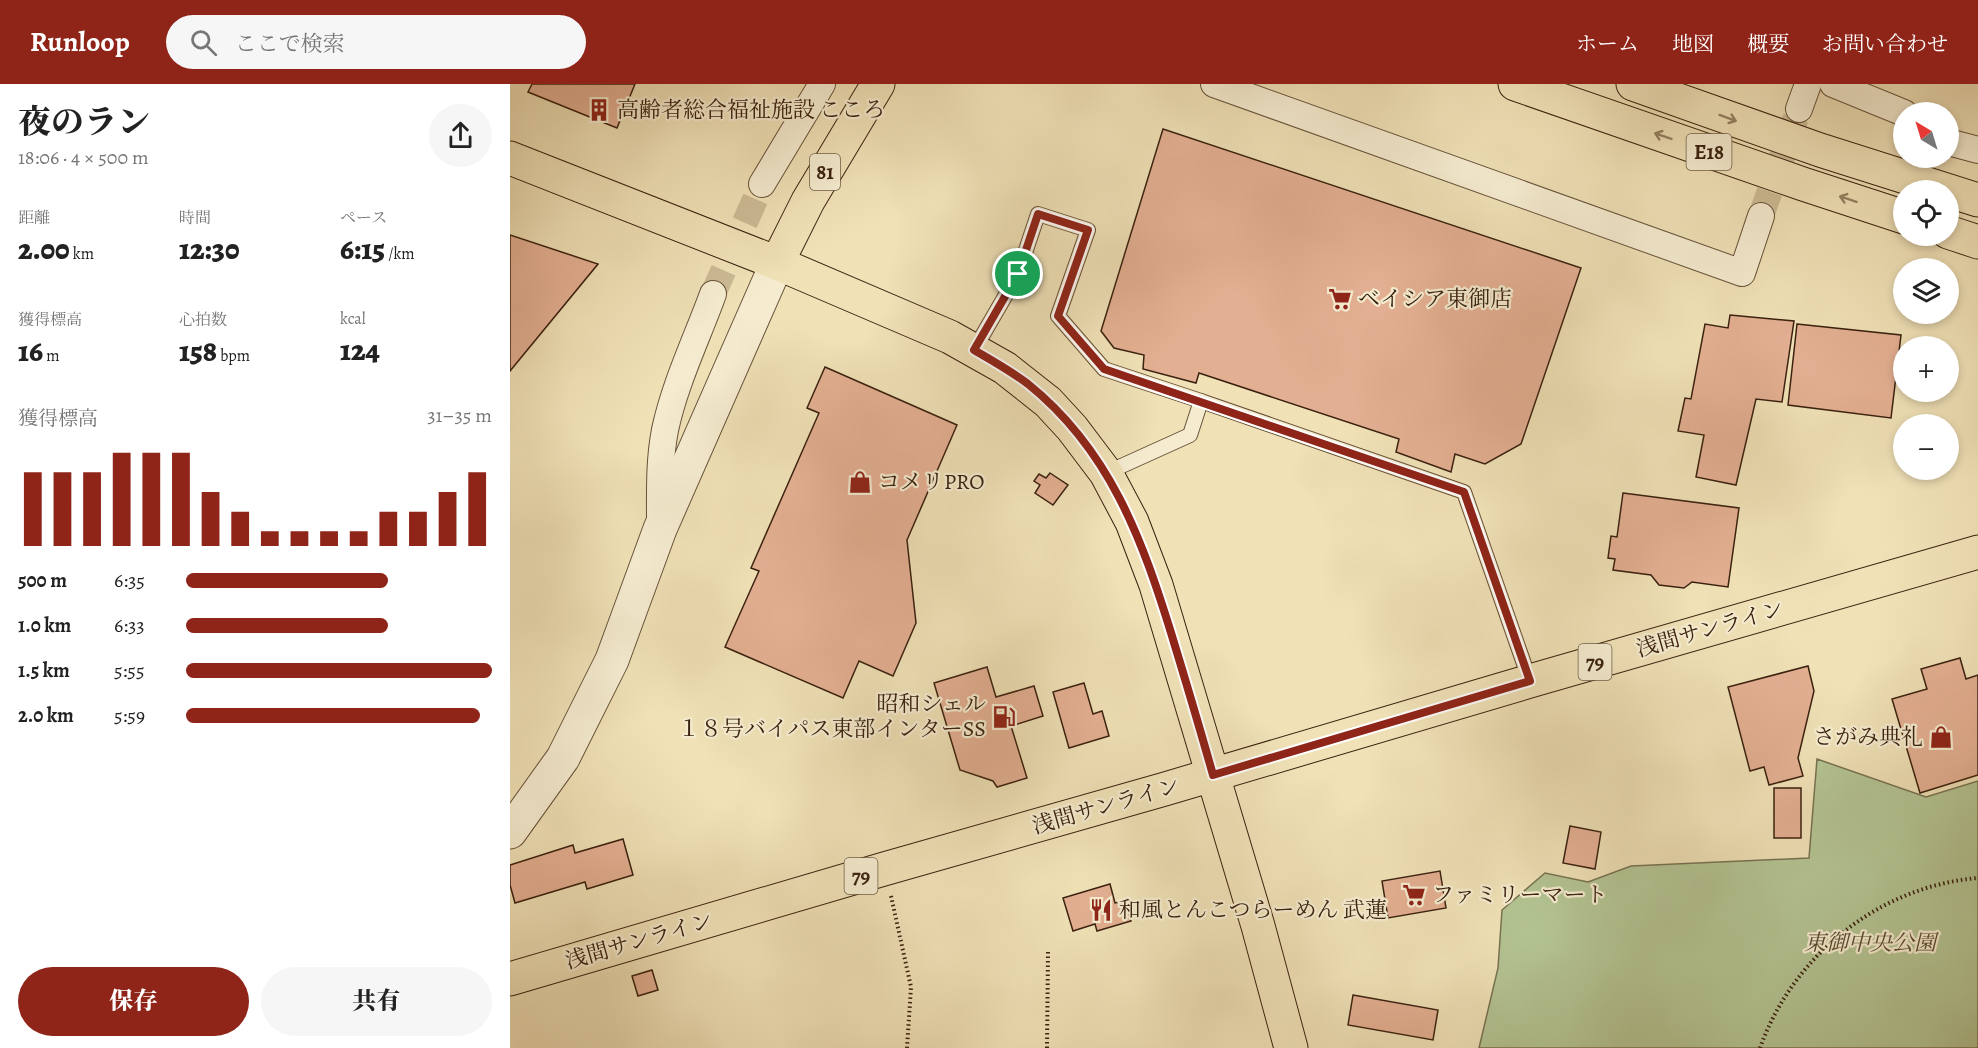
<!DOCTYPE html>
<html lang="ja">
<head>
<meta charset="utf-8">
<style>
  :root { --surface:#fff; --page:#f6f6f6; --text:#222; --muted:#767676; --accent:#8f2418 }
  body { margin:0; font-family:Alegreya,"Noto Serif JP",serif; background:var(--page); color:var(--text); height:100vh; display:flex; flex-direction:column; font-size:22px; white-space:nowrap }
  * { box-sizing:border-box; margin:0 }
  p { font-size:20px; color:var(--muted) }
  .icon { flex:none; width:33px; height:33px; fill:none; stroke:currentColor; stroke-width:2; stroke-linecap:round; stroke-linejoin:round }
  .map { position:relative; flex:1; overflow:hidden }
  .drawer { display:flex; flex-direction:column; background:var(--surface); width:510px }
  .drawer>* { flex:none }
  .needle { width:39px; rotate:322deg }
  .buttons { position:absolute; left:1383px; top:18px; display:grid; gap:12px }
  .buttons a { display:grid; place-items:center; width:66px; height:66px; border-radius:50%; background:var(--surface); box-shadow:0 3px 9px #0003; font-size:30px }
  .pin { position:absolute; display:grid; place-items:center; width:51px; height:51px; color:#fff; margin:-26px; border:3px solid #fff; border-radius:50%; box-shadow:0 2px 6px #0007 }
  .round { display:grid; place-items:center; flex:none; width:63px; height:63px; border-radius:32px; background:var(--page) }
  .headline { display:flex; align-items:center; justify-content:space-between; height:102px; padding:0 18px }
  h1 { font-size:33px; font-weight:800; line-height:45px }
  .metrics { display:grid; grid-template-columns:repeat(3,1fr); gap:9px; height:102px; padding:6px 18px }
  .metrics div { display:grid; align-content:center }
  .metrics b { font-size:30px; font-weight:800 }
  .metrics small { font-size:16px; font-weight:400 }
  .metrics p { font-size:16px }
  .chart { height:168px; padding:12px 18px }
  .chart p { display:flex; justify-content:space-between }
  .chart svg { width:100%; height:108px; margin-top:6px; stroke:var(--accent); stroke-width:6 }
  .action { display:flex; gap:12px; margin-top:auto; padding:12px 18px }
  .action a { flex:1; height:69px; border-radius:36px; background:var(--accent); color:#fff; font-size:24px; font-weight:800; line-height:69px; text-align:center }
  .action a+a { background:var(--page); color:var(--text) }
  ul { padding:0 18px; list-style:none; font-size:20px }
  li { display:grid; grid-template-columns:96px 72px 1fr; align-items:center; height:45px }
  li i { height:15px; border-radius:8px; background:var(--accent) }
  header { display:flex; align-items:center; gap:36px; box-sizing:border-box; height:84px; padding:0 30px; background:var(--accent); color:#fff }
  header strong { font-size:28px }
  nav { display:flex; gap:33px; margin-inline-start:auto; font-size:21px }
  .search { width:420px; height:54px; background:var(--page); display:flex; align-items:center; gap:15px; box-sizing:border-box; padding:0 21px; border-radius:33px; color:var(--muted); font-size:22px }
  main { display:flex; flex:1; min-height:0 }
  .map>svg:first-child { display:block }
</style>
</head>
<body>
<header>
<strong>Runloop</strong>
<div class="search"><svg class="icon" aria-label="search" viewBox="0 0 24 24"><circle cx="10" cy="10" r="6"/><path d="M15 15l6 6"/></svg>ここで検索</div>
<nav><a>ホーム</a><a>地図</a><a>概要</a><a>お問い合わせ</a></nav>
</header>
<main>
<section class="drawer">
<div class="headline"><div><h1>夜のラン</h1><p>18:06 · 4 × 500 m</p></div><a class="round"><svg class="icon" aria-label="share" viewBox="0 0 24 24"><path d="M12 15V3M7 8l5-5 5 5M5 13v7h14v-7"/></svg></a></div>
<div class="metrics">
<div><p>距離</p><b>2.00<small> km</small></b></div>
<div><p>時間</p><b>12:30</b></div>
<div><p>ペース</p><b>6:15<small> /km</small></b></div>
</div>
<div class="metrics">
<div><p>獲得標高</p><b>16<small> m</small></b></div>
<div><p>心拍数</p><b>158<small> bpm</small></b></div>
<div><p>kcal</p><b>124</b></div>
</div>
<div class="chart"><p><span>獲得標高</span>31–35 m</p>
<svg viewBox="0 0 160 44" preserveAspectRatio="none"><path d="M5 44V14M15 44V14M25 44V14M35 44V6M45 44V6M55 44V6M65 44V22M75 44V30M85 44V38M95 44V38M105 44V38M115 44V38M125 44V30M135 44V30M145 44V22M155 44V14"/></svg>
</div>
<ul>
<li><b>500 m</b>6:35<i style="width:66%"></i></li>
<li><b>1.0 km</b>6:33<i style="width:66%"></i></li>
<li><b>1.5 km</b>5:55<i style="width:100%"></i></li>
<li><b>2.0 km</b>5:59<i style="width:96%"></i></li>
</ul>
<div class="action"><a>保存</a><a>共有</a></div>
</section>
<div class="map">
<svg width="1468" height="964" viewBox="0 0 1468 964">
  <rect width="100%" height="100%" fill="#f0e1b7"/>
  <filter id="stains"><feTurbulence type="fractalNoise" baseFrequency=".00333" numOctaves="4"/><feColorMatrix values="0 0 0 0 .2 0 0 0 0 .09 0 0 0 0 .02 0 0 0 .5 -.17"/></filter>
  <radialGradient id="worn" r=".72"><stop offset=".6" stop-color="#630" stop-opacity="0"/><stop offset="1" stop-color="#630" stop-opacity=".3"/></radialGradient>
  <path fill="#b4c493" stroke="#777251" stroke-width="1.5" d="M1307 675 1416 713 1468 697V964H969L988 884 992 826 1035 789 1078 798 1121 782 1299 774Z"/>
  <g fill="#e3af92" stroke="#3a210f" stroke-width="1.5">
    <path d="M22 0H125L107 44 18 8Z"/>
    <path d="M653 45 1071 184 1011 360 975 380 945 370 941 388 886 368 889 355 689 289 686 299 633 285 634 271 604 264 591 247Z"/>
    <path d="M0 151 88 180 0 287Z"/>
    <path d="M1220 231 1284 237 1272 318 1246 315 1226 401 1186 393 1194 351 1168 347 1175 314 1181 315 1195 240 1218 244Z"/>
    <path d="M1287 240 1391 251 1381 334 1278 321Z"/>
    <path d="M315 283 447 341 397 456 406 539 383 592 349 577 333 614 215 563 249 487 241 484 309 329 297 324Z"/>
    <path d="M540 389 558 401 543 421 525 409 530 401 524 397 529 390 536 394Z"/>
    <path d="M1113 409 1229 424 1218 503 1182 498 1174 504 1149 501 1141 491 1103 486 1105 475 1098 474 1101 452 1107 453Z"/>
    <path d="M1450 574 1456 595 1468 591V691L1410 709 1382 615 1417 605 1411 585Z"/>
    <path d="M1298 582 1304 607 1288 674 1293 692 1259 701 1254 683 1240 687 1218 603Z"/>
    <path d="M477 583 486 613 524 602 533 632 501 642 517 694 487 703 483 697 450 686 424 599Z"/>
    <path d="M574 599 583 630 592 627 599 652 559 664 543 608Z"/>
    <rect x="1264" y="704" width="27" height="50"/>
    <path d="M1060 742 1091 748 1085 785 1053 779Z"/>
    <path d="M113 755 123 791 77 805 75 798 5 819 0 801V781L63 761 65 769Z"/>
    <path d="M930 787 936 824 878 834 872 797Z"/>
    <path d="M600 800 605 819 615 817 621 837 587 847 585 840 563 847 553 814Z"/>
    <path d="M142 886 148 906 128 912 122 892Z"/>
    <path d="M843 911 928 926 923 956 838 941Z"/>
  </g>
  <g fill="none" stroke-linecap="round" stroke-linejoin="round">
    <g stroke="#ccbb95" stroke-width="26" stroke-dasharray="26 13" stroke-linecap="butt">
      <path d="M1251 132 1289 25"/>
      <path d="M203 210 252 100"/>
    </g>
    <g stroke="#685139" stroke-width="16">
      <g id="service">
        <path d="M464 266 508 190 528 130 578 146 548 232 594 285 691 317"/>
        <path d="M596 389 680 351 691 317 954 408 1020 597"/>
      </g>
    </g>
    <g stroke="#685139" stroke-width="28">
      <g id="minor">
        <path d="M704 0 1232 189 1251 132"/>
        <path d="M1323 0 1394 29"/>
        <path d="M1289 25 1298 0"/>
        <path d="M1438 58 1468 66"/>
        <path d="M252 100 312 0"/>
        <path d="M150 439C150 407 149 377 155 346 165 299 187 254 203 210"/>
      </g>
    </g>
    <g stroke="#685139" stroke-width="35">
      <path id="tertiary" d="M0 748 53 674 102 576 150 445 267 179"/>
    </g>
    <g stroke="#3a210f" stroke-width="35">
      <g id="primary">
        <path d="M368 0 298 117 267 179 440 253 495 284 538 318 562 344 596 389 622 438 646 501 748 842 781 964"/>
        <path d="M0 895 374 785 655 705 1020 597 1468 468"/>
      </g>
    </g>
    <g stroke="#3a210f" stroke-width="35">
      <g id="motorway">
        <path d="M1005 0 1293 100 1394 133"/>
        <path d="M1123 0 1310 66 1468 116"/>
        <path d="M0 74 267 179"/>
        <path d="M1438 148 1468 158"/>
      </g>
    </g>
    <g stroke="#3a210f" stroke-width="4" stroke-dasharray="1.5 3" stroke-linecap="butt">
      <path d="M381 812 401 903 397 964"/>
      <path d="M537 964 538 868"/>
      <path d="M1250 964C1283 871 1370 802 1468 794"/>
    </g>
    <use href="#service" stroke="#f5ecd0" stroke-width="14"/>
    <use href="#minor" stroke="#f5ecd0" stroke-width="26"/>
    <use href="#tertiary" stroke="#f5ecd0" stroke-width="33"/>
    <use href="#primary" stroke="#f0e1b7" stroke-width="33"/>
    <use href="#motorway" stroke="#f0e1b7" stroke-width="33"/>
  </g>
  <defs><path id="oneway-shaft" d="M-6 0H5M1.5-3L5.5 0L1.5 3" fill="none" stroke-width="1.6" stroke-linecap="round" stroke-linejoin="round" transform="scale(1.5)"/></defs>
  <g stroke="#958163">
    <use href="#oneway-shaft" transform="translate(1218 34) rotate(20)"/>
    <use href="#oneway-shaft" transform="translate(1153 52) rotate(-161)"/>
    <use href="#oneway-shaft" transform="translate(1338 115) rotate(-162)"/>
  </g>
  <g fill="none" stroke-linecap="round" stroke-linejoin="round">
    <g stroke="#fff" stroke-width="12">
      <path id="route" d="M528 130 578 146 548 232 594 285 954 408 1020 597 703 691C690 645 676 598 662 552 632 455 600 366 518 300 501 287 483 277 464 266L508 190Z"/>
    </g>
    <use href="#route" stroke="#8f2418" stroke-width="8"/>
  </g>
  <defs>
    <g id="building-bare" transform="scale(1.8)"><path d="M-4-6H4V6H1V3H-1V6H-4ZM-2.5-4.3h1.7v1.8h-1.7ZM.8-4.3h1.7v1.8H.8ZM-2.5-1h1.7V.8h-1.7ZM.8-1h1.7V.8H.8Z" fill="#8f2418" stroke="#f5ecd0" stroke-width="2.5" paint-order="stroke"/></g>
    <g id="supermarket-bare" transform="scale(1.8)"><path d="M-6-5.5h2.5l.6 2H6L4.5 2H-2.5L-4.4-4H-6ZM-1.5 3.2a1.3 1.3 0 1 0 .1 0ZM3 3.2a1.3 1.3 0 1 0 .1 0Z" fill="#8f2418" stroke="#f5ecd0" stroke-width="2.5" paint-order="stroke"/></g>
    <g id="shop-bare" transform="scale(1.8)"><path d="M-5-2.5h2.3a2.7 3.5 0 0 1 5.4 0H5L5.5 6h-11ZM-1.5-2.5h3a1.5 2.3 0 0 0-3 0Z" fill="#8f2418" stroke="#f5ecd0" stroke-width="2.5" paint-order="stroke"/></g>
    <g id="fuel-bare" transform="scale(1.8)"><path d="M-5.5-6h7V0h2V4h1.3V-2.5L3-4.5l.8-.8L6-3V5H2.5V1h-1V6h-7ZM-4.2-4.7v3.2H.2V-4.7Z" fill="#8f2418" stroke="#f5ecd0" stroke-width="2.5" paint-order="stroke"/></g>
    <g id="restaurant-bare" transform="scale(1.8)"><path d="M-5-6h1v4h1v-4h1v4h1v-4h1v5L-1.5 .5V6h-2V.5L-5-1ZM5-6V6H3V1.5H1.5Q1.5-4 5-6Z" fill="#8f2418" stroke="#f5ecd0" stroke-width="2.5" paint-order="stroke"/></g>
  </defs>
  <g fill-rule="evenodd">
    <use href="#building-bare" x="89" y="26"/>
    <use href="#supermarket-bare" x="830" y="215"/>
    <use href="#shop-bare" x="350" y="398"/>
    <use href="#fuel-bare" x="494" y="633"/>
    <use href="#shop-bare" x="1431" y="653"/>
    <use href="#supermarket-bare" x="904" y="811"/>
    <use href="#restaurant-bare" x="591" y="826"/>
  </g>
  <g text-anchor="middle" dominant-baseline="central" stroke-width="4.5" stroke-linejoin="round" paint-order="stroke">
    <g fill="#f5ecd0" stroke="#725e49" stroke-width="1.5">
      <rect x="1176.5" y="50" width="45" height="36" rx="4.5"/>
      <rect x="300" y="70" width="30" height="36" rx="4.5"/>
      <rect x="1068.5" y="560" width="33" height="36" rx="4.5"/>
      <rect x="334.5" y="774" width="33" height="36" rx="4.5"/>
    </g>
    <g font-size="21" font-weight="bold" fill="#3a210f">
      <text x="1199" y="68">E18</text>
      <text x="315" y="88">81</text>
      <text x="1085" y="578">79</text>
      <text x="351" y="792">79</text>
    </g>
    <g font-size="22" fill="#3a210f" stroke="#f5ecd0" text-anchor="start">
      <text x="107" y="26">高齢者総合福祉施設 こころ</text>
      <text x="848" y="215">ベイシア東御店</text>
      <text x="368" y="398">コメリPRO</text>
      <text x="476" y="620" text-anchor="end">昭和シェル<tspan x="476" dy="25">１８号バイパス東部インターSS</tspan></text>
      <text x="1413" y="653" text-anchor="end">さがみ典礼</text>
      <text x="922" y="811">ファミリーマート</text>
      <text x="609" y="826">和風とんこつらーめん 武蓮</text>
    </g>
    <g font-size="22" fill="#3a210f" stroke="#f5ecd0">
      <text transform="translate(1200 545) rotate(-16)">浅間サンライン</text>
      <text transform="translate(596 722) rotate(-16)">浅間サンライン</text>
      <text transform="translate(129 857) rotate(-16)">浅間サンライン</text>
    </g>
    <g font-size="22" font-style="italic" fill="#584a30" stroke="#f5ecd0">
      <text x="1360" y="859">東御中央公園</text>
    </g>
  </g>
  <rect width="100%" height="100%" filter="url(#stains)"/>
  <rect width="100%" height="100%" fill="url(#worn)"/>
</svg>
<div class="buttons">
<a><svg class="needle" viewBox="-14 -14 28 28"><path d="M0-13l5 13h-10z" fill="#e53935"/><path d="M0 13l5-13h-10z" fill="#767676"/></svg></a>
<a><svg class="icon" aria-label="locate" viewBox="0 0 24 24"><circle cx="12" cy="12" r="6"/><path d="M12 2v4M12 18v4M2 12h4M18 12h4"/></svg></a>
<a><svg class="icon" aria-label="layers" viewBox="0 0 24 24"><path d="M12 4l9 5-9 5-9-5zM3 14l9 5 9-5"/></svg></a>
<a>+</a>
<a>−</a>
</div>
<div class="pin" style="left:508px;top:190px;background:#1e9e55"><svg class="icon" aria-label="arrive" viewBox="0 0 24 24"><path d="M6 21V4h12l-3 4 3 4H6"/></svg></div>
</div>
</main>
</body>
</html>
